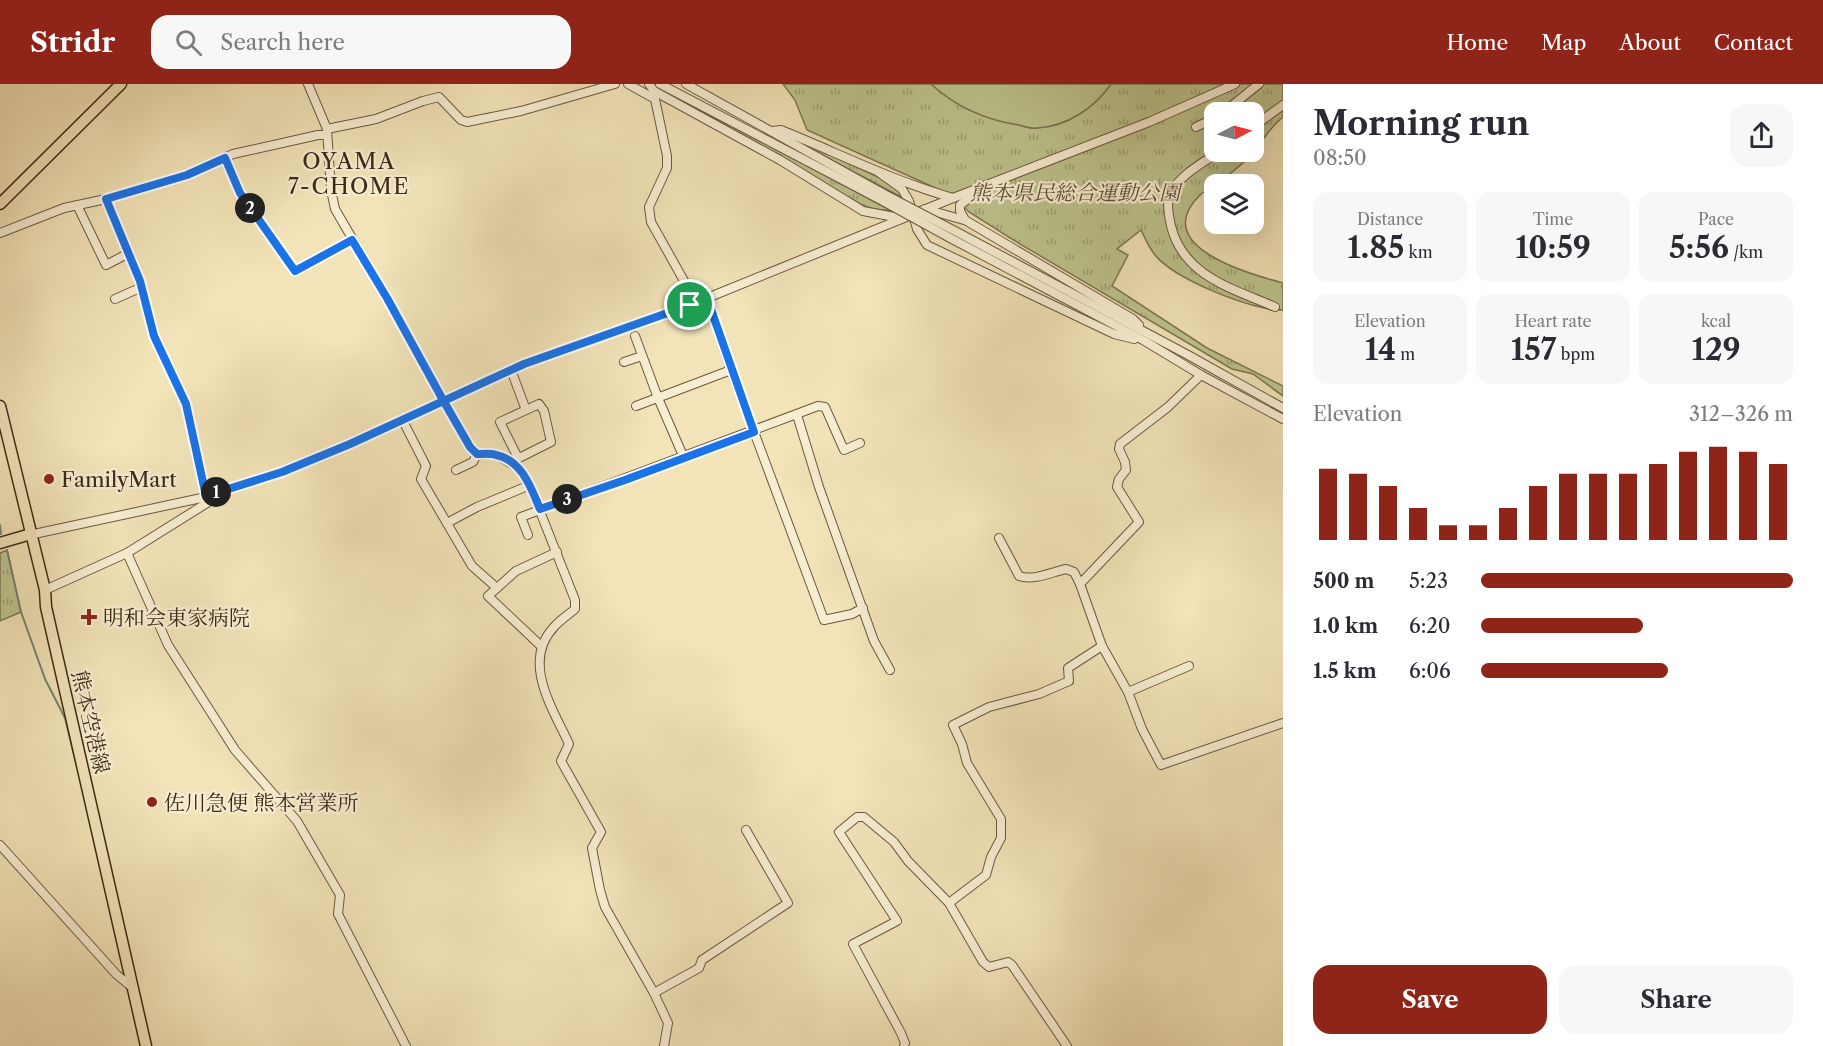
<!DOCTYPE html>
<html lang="en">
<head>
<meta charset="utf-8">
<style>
  :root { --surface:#fff; --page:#f7f7f7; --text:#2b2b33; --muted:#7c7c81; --accent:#8f2418 }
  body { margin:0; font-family:"Libre Caslon Text","Noto Serif JP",serif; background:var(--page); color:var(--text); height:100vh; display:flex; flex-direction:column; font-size:22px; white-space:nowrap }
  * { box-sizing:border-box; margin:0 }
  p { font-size:20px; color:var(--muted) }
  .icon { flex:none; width:33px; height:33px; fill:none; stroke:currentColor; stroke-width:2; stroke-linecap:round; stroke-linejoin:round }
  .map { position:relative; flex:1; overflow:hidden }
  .side { display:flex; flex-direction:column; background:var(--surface); width:540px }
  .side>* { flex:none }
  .needle { width:39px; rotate:84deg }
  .fabs { position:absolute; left:1204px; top:18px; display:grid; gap:12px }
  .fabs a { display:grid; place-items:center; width:60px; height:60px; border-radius:12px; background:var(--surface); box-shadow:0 6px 24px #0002; font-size:30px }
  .pin { position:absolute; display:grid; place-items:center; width:51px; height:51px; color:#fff; margin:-26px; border:3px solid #fff; border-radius:50%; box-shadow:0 2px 6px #0007 }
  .km { position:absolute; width:30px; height:30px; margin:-15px; border-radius:50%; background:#222; color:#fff; font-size:16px; line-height:30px; text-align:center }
  .round { display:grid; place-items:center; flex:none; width:63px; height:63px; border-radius:18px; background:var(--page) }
  .headline { display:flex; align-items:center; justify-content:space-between; height:102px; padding:0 30px }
  h1 { font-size:33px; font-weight:700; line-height:45px }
  .figures { display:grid; grid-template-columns:repeat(3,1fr); gap:9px; height:102px; padding:6px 30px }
  .figures div { display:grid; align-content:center; border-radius:15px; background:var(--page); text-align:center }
  .figures b { font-size:30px; font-weight:700 }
  .figures small { font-size:16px; font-weight:400 }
  .figures p { font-size:16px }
  .chart { height:168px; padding:12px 30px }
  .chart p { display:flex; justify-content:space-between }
  .chart svg { width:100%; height:108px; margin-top:6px; stroke:var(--accent); stroke-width:6 }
  .cta { display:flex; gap:12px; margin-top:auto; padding:12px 30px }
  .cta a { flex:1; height:69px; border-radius:18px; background:var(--accent); color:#fff; font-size:24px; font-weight:700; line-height:69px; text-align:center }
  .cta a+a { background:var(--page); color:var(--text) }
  ul { padding:0 30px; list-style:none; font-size:20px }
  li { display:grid; grid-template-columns:96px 72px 1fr; align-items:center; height:45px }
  li i { height:15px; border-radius:8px; background:var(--accent) }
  header { display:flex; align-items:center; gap:36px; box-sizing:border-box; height:84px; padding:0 30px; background:var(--accent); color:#fff }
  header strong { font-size:28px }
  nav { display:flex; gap:33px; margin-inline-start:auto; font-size:21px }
  .search { width:420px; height:54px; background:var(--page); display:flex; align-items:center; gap:15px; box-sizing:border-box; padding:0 21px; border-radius:18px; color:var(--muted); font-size:22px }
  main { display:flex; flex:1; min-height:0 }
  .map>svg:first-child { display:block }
</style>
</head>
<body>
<header>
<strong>Stridr</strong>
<div class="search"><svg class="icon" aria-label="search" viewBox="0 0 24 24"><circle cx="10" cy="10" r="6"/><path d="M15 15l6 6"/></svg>Search here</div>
<nav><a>Home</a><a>Map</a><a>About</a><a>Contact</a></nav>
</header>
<main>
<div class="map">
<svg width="1283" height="962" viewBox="0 0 1283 962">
  <defs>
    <pattern id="grass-tufts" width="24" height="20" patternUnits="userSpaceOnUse" patternTransform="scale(1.5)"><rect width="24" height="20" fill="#bdc38d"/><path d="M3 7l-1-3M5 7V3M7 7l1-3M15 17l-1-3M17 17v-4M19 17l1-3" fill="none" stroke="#9b9e72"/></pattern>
  </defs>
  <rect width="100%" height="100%" fill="#f2e3b8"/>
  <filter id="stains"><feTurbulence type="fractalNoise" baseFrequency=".00333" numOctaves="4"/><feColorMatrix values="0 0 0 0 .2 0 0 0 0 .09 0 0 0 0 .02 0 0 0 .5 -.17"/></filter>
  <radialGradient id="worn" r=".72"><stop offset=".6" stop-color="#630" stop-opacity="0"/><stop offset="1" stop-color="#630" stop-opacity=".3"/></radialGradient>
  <g fill="url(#grass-tufts)" stroke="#7e7652" stroke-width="1.5" fill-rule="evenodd">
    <path d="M783 0H931C956 23 986 36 1019 41 1024 42 1031 45 1037 44 1068 42 1094 24 1111 0H1283V33C1267 45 1259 65 1244 78 1234 87 1222 96 1212 104 1208 106 1203 108 1200 111 1148 162 1249 190 1283 199V226C1253 227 1174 195 1155 171 1149 164 1145 154 1141 146L1117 165 1128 171 1112 202 1207 264 1283 302V312L1253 290 1232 285 1015 157 969 128 953 112 807 46 795 16ZM1215 28H1254V68H1215Z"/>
    <path d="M657 1 892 127 873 125 860 120Z"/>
    <path d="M786 52 833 72 893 100 905 115Z"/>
    <path d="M7 466 21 528 0 537V469Z"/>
  </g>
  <path fill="#bdc38d" stroke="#7e7652" stroke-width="1.5" d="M931 0H1111C1094 24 1068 42 1037 44 1031 45 1024 42 1019 41 986 36 956 23 931 0Z"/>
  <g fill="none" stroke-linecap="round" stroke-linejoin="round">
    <g stroke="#76826f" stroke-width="2">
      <path d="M0 441 1 450"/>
      <path d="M7 466 21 528 45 595 65 634 77 683"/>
    </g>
    <g stroke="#6b573f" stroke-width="10">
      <g id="minor">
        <path d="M308 0 327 45 331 106 335 125 387 214 470 363 477 370 497 371 519 384 528 397 575 516V525C568 531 560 536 554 543 521 578 553 625 569 660L561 677 601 748 592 764 600 806 605 823 654 909 668 939 664 962"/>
        <path d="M628 0 655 15 667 72V84L649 123 651 138 688 204 690 221"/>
        <path d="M649 0 654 7 780 76 863 127 900 134"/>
        <path d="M660 0 881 116"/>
        <path d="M686 0 884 110"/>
        <path d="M1224 28 1259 0"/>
        <path d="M1254 42 1283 21"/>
        <path d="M1196 43 1215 34"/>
        <path d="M327 45 376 35 423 17 439 13 461 36 467 38 521 27 615 0"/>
        <path d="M772 47 781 46C838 69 893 97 953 114"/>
        <path d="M1219 68C1202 79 1180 91 1170 110 1166 118 1169 133 1171 142 1184 193 1232 204 1275 223"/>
        <path d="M225 74 240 109 295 187 352 156"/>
        <path d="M877 87 902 105 909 117 917 145 927 161 1114 250 1134 255"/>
        <path d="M977 108 960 121V127L965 136 1133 235 1139 241"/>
        <path d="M77 121 106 181 129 169"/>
        <path d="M925 125 964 136"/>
        <path d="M955 147 1188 271 1283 324"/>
        <path d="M0 149 64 124 106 115 187 91 233 70 318 51H327"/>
        <path d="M952 155 1143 256 1201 291 1283 335"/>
        <path d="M707 214 731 286 824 536 852 530 863 524"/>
        <path d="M115 215 142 203"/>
        <path d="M635 252 658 314 684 374"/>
        <path d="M624 278 642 272"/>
        <path d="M511 286 526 326"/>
        <path d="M1201 291 1168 323 1120 360 1119 365 1125 378 1126 386 1119 395 1117 403 1139 438 1080 500 1102 562 1128 608 1142 645 1161 681 1283 639"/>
        <path d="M636 322 731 286"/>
        <path d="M797 331 819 403 874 557 890 586"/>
        <path d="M402 335 426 382 421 395 472 482 497 504"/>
        <path d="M511 378 551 358 544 327 539 320 500 338 518 374"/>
        <path d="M456 386 473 378 477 370"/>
        <path d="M447 439 477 423 530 401"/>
        <path d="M34 450 206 413 282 388 350 360 524 280 690 221 953 114 1149 38 1235 0"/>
        <path d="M528 451 521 433 818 322 825 323 844 366 860 359"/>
        <path d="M999 454 1019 492C1034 497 1052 488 1066 485L1074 488 1080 500"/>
        <path d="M127 469 168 561 235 666 297 737 340 811 338 830 406 962"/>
        <path d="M45 506 127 469 207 419 186 319 154 252 140 197 106 115"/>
        <path d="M541 562 488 512 516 487 557 468"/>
        <path d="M1128 608 1189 582"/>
        <path d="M0 761 116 890 134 905"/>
        <path d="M949 819 986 791 991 773 1001 754V735L967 679 962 660 953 641 989 623 1039 610 1069 597 1068 584 1102 562"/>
        <path d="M654 909 699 884 702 876 788 819 746 746"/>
        <path d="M904 962 905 959 901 949 853 860 897 837 839 748 857 733H864L894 758 908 777 949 819 983 878 989 883 1008 878 1012 881 1067 962"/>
      </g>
    </g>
    <g stroke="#3e2817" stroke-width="13">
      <g id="major">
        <path d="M0 120 121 0"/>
        <path d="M0 322 45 506 46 523 146 962"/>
        <path d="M0 459 31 450"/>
      </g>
    </g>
    <use href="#minor" stroke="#f7edd1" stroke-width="8"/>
    <use href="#major" stroke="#f2e3b8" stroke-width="10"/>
    <g stroke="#6b573f" stroke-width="10" stroke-linecap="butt">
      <g id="minor-bridge">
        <path d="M884 110 955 147"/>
        <path d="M881 116 952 155"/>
      </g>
    </g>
    <use href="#minor-bridge" stroke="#f7edd1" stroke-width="8"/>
  </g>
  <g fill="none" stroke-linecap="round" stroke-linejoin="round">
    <g stroke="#fff" stroke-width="12">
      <path id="route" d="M690 221 524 280 350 360 282 388 206 412 186 320 154 252 140 197 106 115 187 91 225 74 240 109 295 187 352 156 387 214 443 316 470 363 477 370C483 370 490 369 496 371 522 376 531 404 540 425L625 396 754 348 707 214 690 221"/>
    </g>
    <use href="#route" stroke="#1a73e8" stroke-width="8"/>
  </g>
  <g fill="#8f2418" stroke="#f7edd1" stroke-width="2">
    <circle cx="49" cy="395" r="6"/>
    <path d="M86 524h6v6h6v6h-6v6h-6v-6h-6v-6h6z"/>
    <circle cx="152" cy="718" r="6"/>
  </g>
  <g text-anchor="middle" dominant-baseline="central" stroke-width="4.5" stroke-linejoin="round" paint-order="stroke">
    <g font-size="21" font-style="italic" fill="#5e4f34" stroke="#f7edd1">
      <text x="1075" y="108">熊本県民総合運動公園</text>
    </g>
    <g font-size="21" fill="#3e2817" stroke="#f7edd1" text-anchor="start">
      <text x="61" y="395">FamilyMart</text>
      <text x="103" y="533">明和会東家病院</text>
      <text x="164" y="718">佐川急便 熊本営業所</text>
    </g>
    <g font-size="21" fill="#3e2817" stroke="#f7edd1">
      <text transform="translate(91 638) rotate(77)">熊本空港線</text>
    </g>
    <g font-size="22" letter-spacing="1.5" fill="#3e2817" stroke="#f7edd1">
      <text x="349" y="77">OYAMA<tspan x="349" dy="25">7-CHOME</tspan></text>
    </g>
  </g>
  <rect width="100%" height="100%" filter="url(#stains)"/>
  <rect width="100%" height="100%" fill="url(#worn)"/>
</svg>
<div class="fabs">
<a><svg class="needle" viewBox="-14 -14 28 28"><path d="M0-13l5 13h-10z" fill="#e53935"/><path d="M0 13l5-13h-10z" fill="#7c7c81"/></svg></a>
<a><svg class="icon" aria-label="layers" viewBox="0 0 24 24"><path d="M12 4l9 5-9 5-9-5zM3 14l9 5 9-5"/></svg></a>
</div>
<div class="pin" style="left:690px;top:221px;background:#1e9e55"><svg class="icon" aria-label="arrive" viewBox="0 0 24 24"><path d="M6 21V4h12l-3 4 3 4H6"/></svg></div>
<b class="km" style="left:216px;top:408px">1</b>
<b class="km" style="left:250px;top:124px">2</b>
<b class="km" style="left:567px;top:415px">3</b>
</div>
<section class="side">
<div class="headline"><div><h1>Morning run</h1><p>08:50</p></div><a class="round"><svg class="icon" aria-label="share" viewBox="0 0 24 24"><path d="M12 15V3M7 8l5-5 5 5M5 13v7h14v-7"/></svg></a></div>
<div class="figures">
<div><p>Distance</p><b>1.85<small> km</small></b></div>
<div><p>Time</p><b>10:59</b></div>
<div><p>Pace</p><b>5:56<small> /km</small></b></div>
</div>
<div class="figures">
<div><p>Elevation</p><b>14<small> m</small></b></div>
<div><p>Heart rate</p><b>157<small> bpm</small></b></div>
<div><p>kcal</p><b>129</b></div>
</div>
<div class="chart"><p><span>Elevation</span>312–326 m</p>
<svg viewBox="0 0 160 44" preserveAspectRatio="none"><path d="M5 44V15M15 44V17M25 44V22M35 44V31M45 44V38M55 44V38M65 44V31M75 44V22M85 44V17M95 44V17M105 44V17M115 44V13M125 44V8M135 44V6M145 44V8M155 44V13"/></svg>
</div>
<ul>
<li><b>500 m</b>5:23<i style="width:100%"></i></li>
<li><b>1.0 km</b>6:20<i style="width:52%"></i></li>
<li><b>1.5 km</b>6:06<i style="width:60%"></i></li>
</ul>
<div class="cta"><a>Save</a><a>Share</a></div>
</section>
</main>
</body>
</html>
